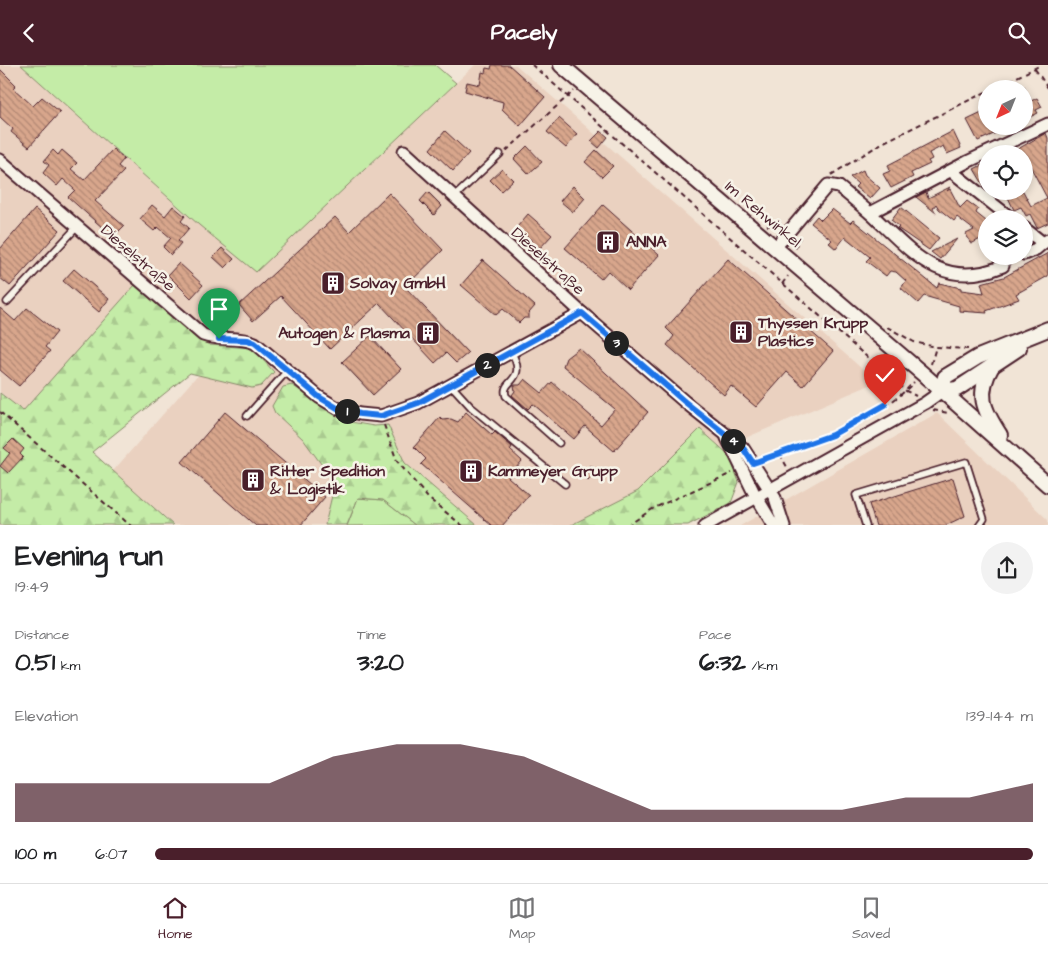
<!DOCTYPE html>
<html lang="en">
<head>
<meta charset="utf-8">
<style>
  :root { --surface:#fff; --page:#f2f2f2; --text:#202124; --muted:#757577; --line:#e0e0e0; --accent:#4a1f2b }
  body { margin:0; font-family:"Architects Daughter",sans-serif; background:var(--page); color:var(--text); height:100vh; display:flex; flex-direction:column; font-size:19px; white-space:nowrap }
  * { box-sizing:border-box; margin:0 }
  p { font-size:16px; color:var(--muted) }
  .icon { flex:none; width:28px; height:28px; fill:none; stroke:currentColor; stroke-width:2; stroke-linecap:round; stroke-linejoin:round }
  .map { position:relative; height:460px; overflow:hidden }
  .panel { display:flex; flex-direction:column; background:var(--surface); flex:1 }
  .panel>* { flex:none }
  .needle { width:32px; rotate:223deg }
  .controls { position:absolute; left:978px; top:15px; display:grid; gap:10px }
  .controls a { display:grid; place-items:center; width:55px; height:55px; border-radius:50%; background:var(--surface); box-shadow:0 2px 8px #0003; font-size:25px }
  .pin { position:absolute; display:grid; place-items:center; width:42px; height:42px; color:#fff; margin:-51px -21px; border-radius:50% 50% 50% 0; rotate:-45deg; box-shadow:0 0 5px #0007 }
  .pin .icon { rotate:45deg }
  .km { position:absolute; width:25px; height:25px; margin:-12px; border-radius:50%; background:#222; color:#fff; font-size:14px; line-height:25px; text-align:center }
  .round { display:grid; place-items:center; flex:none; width:52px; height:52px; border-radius:26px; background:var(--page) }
  .summary { display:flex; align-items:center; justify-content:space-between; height:85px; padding:0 15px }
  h1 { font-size:28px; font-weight:700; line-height:38px }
  .metrics { display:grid; grid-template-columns:repeat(3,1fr); gap:8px; height:85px; padding:5px 15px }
  .metrics div { display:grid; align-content:center }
  .metrics b { font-size:25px; font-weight:700 }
  .metrics small { font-size:14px; font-weight:400 }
  .metrics p { font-size:14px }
  .chart { height:140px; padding:10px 15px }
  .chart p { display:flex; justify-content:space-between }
  .chart svg { width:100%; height:90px; margin-top:5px; fill:var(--accent); opacity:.7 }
  ul { padding:0 15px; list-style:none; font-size:16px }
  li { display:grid; grid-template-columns:80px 60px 1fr; align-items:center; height:38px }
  li i { height:12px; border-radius:6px; background:var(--accent) }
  header { display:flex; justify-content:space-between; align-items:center; height:65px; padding:0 15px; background:var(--accent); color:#fff; font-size:22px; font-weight:700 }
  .tab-bar { display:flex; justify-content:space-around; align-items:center; height:70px; border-top:1px solid var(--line); background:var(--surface); font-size:14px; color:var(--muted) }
  .tab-bar a { display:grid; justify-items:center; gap:2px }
  .tab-bar .selected { color:var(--accent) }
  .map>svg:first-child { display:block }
</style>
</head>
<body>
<header><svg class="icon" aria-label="back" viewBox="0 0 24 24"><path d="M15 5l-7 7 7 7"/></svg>Pacely<svg class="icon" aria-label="search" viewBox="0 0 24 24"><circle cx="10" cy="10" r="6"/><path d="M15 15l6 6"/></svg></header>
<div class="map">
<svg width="1048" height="461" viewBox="0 0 1048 461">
  <defs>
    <pattern id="forest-firs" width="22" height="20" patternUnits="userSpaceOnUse" patternTransform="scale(1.25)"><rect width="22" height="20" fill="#c4eca7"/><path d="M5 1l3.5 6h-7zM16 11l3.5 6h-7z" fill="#aaca90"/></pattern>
    <pattern id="building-back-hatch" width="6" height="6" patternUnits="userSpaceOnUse" patternTransform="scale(1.25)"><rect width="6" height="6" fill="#d8a68c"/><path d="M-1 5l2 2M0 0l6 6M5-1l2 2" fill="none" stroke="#b18773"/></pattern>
  </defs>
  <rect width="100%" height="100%" fill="#f1e4d6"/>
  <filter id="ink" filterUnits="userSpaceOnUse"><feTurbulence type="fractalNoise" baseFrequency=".02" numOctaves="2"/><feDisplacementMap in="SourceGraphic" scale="10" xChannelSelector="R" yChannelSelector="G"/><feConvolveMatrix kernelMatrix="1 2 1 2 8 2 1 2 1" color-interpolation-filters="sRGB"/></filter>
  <g filter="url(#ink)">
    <g fill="#ead1c0">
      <path d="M0 0H21L175 139 256 206 475 0H516L877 317 722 383 700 364 638 426 571 461 477 460 405 398 387 360 365 348 339 344 304 320 300 323 292 320 275 348 303 374 335 418 325 460H174L113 406 194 314 255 270 202 264 148 215 23 347 0 327Z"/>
      <path d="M937 348 1048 455V461H740Z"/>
    </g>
    <g fill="#c4eca7" stroke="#878669">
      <path d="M21 0H435L456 18 256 207 199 160Z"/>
      <path d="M358 433 383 435 415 460 347 461Z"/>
    </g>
    <g fill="url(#forest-firs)" stroke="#878669">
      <path d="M135 220 203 277 210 280 252 283 274 307 261 321 252 323 190 308 92 387 173 460H0V328L23 346Z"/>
      <path d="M292 320 345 356 374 361 388 360 405 398 477 460H415L383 435 358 433 347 460H325L335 418 303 374 275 348 272 341 283 322Z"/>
      <path d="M700 364 729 390 739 417 731 438 688 460H571L638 426Z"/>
    </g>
    <g fill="url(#building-back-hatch)" stroke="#4a1f2b">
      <path d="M492 0H509L545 32 520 61 502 44 503 37 465 26 467 17 480 20 482 7 485 8 486 3 491 4Z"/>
      <path d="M0 4 16 20 13 23 33 41 42 32 60 47 29 82 11 67 13 64 0 52Z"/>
      <path d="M1024 21 1031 36 1037 33 1042 42 1036 45 1038 48 1024 55Z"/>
      <path d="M986 46V61H992L996 68 978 76 967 55Z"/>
      <path d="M559 53 577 69 566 83 547 67Z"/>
      <path d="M445 66 469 88 453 106 430 84Z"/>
      <path d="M601 66 608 72 599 83 591 76Z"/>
      <path d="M953 66 961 83 947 89 943 81 929 88 932 94 928 96 930 99 911 108 913 112 891 123 883 109 890 106 888 100Z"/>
      <path d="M1046 68 1048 73V158L1037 163 1030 149 1026 151 1021 142 1014 145 1005 126H1023L1031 141 1047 133 1028 97 1024 98V89H1009Z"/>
      <path d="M527 81 542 97 528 109 514 94Z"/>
      <path d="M113 84 124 94 118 101 124 106 95 136 124 161 113 172 68 132 75 125 63 114 57 121 43 108 49 100 44 96 53 85 58 90 62 85 77 98 71 104 84 115Z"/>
      <path d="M596 85 613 101 602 112 585 97Z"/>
      <path d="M986 98V124L974 104Z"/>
      <path d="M502 104 513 115 501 126 490 115Z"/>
      <path d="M863 105 865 110 880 123 870 134 855 122 858 119 850 112Z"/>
      <path d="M573 121 585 133 573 147 560 136Z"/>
      <path d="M950 122 947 126 950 124 960 143 967 136 978 144 976 148 986 156V171L971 179 966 169 974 165 957 152 954 156 939 144 936 139 933 143 936 148 916 132 926 127 928 133Z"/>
      <path d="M428 127 442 141 434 150 420 136Z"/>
      <path d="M389 128 443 185 405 222 468 288 456 298 446 288 435 298 379 238 330 284 281 231 253 256 239 240 335 152 349 167Z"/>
      <path d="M152 140 165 151 173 141 185 151 181 156 189 163 178 176 181 178 171 190 163 182 171 173 158 162 154 166 140 154Z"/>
      <path d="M603 140 659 190 628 225 608 206 601 214 565 183Z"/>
      <path d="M901 142 939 173 929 185 897 163 899 161 891 155Z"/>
      <path d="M35 144 60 165 10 221 0 213V184Z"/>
      <path d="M832 144 850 158 853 155 937 223 939 218 961 223V225L984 228 981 218 1004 212 1048 188V211L1016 229 1019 234 986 246 987 248 959 246V241L924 231 918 238 901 223 906 216 896 207 890 206 886 211 866 196 870 192 845 172 836 184 829 178 832 175 811 158 817 151 821 155Z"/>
      <path d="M528 149 552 170 540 183 517 162Z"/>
      <path d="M957 174 940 194 931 187Z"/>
      <path d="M222 183 234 194 225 203 213 192Z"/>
      <path d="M728 194 833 286 803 321 787 307 756 342 731 321 724 330 667 280 674 271 666 263Z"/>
      <path d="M483 195 535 241 529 248V253H524L519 258 503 244 496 250 461 220Z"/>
      <path d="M179 198 203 220 191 233 168 210Z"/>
      <path d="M74 204 109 234 99 247 63 216Z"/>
      <path d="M0 243 15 256 27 243 57 267 45 282 50 286 19 321 0 305Z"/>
      <path d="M370 271 401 304 373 330 342 297Z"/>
      <path d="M579 283 648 347 614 386 585 361 574 374 533 339 528 344 512 330 515 326 514 320H520L525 314 542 328 552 317 601 360 615 344 563 301 566 293Z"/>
      <path d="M225 347 325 432 300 461H256L182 397Z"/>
      <path d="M466 347 492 370 495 367 512 382 510 385 522 396 508 412 529 430 502 461H492L421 399 426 394 414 382 440 352 443 355 451 354 458 357Z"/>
      <path d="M13 374 24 384 20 389 23 392 8 408 0 401 10 388 4 383Z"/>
      <path d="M590 400 597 406 588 416 581 409Z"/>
      <path d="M953 413 965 451 944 461H876L869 439Z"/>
    </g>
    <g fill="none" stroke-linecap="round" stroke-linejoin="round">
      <g stroke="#4a1f2b" stroke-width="9">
        <g id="service">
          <path d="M454 132 500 89"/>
          <path d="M7 237 77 162"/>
          <path d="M511 286C529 318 500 314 506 331L559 378"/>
          <path d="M451 320 471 342 565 419"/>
          <path d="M247 351 287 306"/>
          <path d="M866 461 856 430 966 397 984 454 979 461"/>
        </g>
      </g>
      <g stroke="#4a1f2b" stroke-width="15">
        <g id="minor">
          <path d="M404 86 582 248"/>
          <path d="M0 95 203 270C220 276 238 271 255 278L319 332 339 344 360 349 381 351 418 338 582 248 685 337 743 383 775 433 784 461"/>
          <path d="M951 106 1012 154"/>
          <path d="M870 148C911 186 941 227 1003 201"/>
          <path d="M1024 163 1043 178 1048 175"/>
          <path d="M775 183 828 120 839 122 870 148 967 97 1048 59"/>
          <path d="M1024 189 1036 184 1043 178"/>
          <path d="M727 373 753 426 774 461"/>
          <path d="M705 461 925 338 942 326"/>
        </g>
      </g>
      <g stroke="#4a1f2b" stroke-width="18">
        <g id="tertiary">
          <path d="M561 0 923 309 1048 420"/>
          <path d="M992 301C976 329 983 344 1000 370"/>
          <path d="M942 326 945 312 978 292 1048 264"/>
          <path d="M942 326 957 324 1019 283"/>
        </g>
      </g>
      <g stroke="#4a1f2b" stroke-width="2" stroke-dasharray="5 4" stroke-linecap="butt">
        <path d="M532 0 906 326 916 331"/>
        <path d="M1035 4 1048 23"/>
        <path d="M993 24 1041 0"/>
        <path d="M506 86 574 26"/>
        <path d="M831 110 882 78 986 27"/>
        <path d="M767 161 782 157"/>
        <path d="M795 183 800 172"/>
        <path d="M782 219 788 211"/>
        <path d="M887 262 914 277 936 282"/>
        <path d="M931 299 936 282 968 284"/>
        <path d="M933 345 948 348"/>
        <path d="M0 347 131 461"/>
        <path d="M384 360 397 396 428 433 463 461"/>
        <path d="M780 389 787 402"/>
        <path d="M762 395C811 377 878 356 914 317"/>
        <path d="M627 461 654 443 732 408"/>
      </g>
      <use href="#service" stroke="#f7f3e8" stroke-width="5.5"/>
      <use href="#minor" stroke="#f7f3e8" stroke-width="11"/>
      <use href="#tertiary" stroke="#f7f3e8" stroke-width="14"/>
    </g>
  </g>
  <g fill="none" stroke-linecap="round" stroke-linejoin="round" filter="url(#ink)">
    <g stroke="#fff" stroke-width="10">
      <path id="route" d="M219 274 248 275 255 278 319 332 339 344 360 349 381 351 418 338 582 248 685 337 743 383 753 398 832 370 885 340"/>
    </g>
    <use href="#route" stroke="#1a73e8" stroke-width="6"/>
  </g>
  <defs>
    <g id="building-square" transform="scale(1.25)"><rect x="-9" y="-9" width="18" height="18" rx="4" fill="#4a1f2b" stroke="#f7f3e8"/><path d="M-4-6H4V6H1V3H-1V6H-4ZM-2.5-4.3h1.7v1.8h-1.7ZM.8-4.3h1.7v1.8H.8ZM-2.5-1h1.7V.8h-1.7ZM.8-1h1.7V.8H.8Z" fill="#fff"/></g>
  </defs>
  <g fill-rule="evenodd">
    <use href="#building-square" x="608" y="177"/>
    <use href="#building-square" x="333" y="218"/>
    <use href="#building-square" x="741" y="267"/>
    <use href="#building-square" x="428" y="268"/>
    <use href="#building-square" x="471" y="406"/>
    <use href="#building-square" x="253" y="415"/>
  </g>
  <g text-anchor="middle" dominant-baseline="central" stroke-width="5" stroke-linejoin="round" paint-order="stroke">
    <g font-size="16" fill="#4a1f2b" stroke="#f7f3e8">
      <text transform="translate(763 149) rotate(40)">Im Rehwinkel</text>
      <text transform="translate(138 193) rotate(41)">Dieselstraße</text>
      <text transform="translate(548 196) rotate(42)">Dieselstraße</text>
    </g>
    <g font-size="16" font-weight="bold" fill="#4a1f2b" stroke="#f7f3e8" text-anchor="start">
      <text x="626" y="177">ANNA</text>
      <text x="350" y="218">Solvay GmbH</text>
      <text x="758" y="258">Thyssen Krupp<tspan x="758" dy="18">Plastics</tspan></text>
      <text x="410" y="268" text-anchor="end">Autogen &amp; Plasma</text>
      <text x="270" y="406">Ritter Spedition<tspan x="270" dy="18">&amp; Logistik</tspan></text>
      <text x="488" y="406">Kammeyer Grupp</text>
    </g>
  </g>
</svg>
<div class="controls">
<a><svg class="needle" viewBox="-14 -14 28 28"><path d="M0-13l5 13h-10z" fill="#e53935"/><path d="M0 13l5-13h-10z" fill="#757577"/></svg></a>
<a><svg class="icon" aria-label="locate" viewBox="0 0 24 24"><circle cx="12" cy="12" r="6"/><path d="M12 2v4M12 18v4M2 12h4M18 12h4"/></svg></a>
<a><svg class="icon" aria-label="layers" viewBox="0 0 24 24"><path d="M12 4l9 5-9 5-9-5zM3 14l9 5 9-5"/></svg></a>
</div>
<div class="pin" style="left:219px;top:274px;background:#1e9e55"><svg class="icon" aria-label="arrive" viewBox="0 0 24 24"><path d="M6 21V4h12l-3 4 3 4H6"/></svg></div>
<div class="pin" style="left:885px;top:340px;background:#d93025"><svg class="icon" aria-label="check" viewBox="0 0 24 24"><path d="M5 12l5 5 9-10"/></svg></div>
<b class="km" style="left:347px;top:346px">1</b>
<b class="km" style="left:487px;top:300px">2</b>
<b class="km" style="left:616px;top:278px">3</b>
<b class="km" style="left:733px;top:376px">4</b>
</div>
<section class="panel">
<div class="summary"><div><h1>Evening run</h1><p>19:49</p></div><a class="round"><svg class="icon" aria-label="share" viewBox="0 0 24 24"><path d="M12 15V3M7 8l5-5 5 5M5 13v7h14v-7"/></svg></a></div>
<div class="metrics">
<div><p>Distance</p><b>0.51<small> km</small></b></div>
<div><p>Time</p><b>3:20</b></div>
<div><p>Pace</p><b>6:32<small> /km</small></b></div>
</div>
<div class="chart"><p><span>Elevation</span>139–144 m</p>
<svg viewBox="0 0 160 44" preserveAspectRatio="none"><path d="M0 44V25L10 25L20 25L30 25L40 25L50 12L60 6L70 6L80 12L90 25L100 38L110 38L120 38L130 38L140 32L150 32L160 25V44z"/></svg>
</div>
<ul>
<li><b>100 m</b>6:07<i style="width:100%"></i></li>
</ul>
</section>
<nav class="tab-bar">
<a class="selected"><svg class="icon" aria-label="home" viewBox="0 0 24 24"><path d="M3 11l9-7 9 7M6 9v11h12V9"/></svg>Home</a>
<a><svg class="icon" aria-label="map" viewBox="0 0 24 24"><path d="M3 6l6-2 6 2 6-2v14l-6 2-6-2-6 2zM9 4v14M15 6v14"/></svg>Map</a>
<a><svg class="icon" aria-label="saved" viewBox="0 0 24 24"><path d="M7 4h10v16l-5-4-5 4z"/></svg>Saved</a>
</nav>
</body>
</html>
